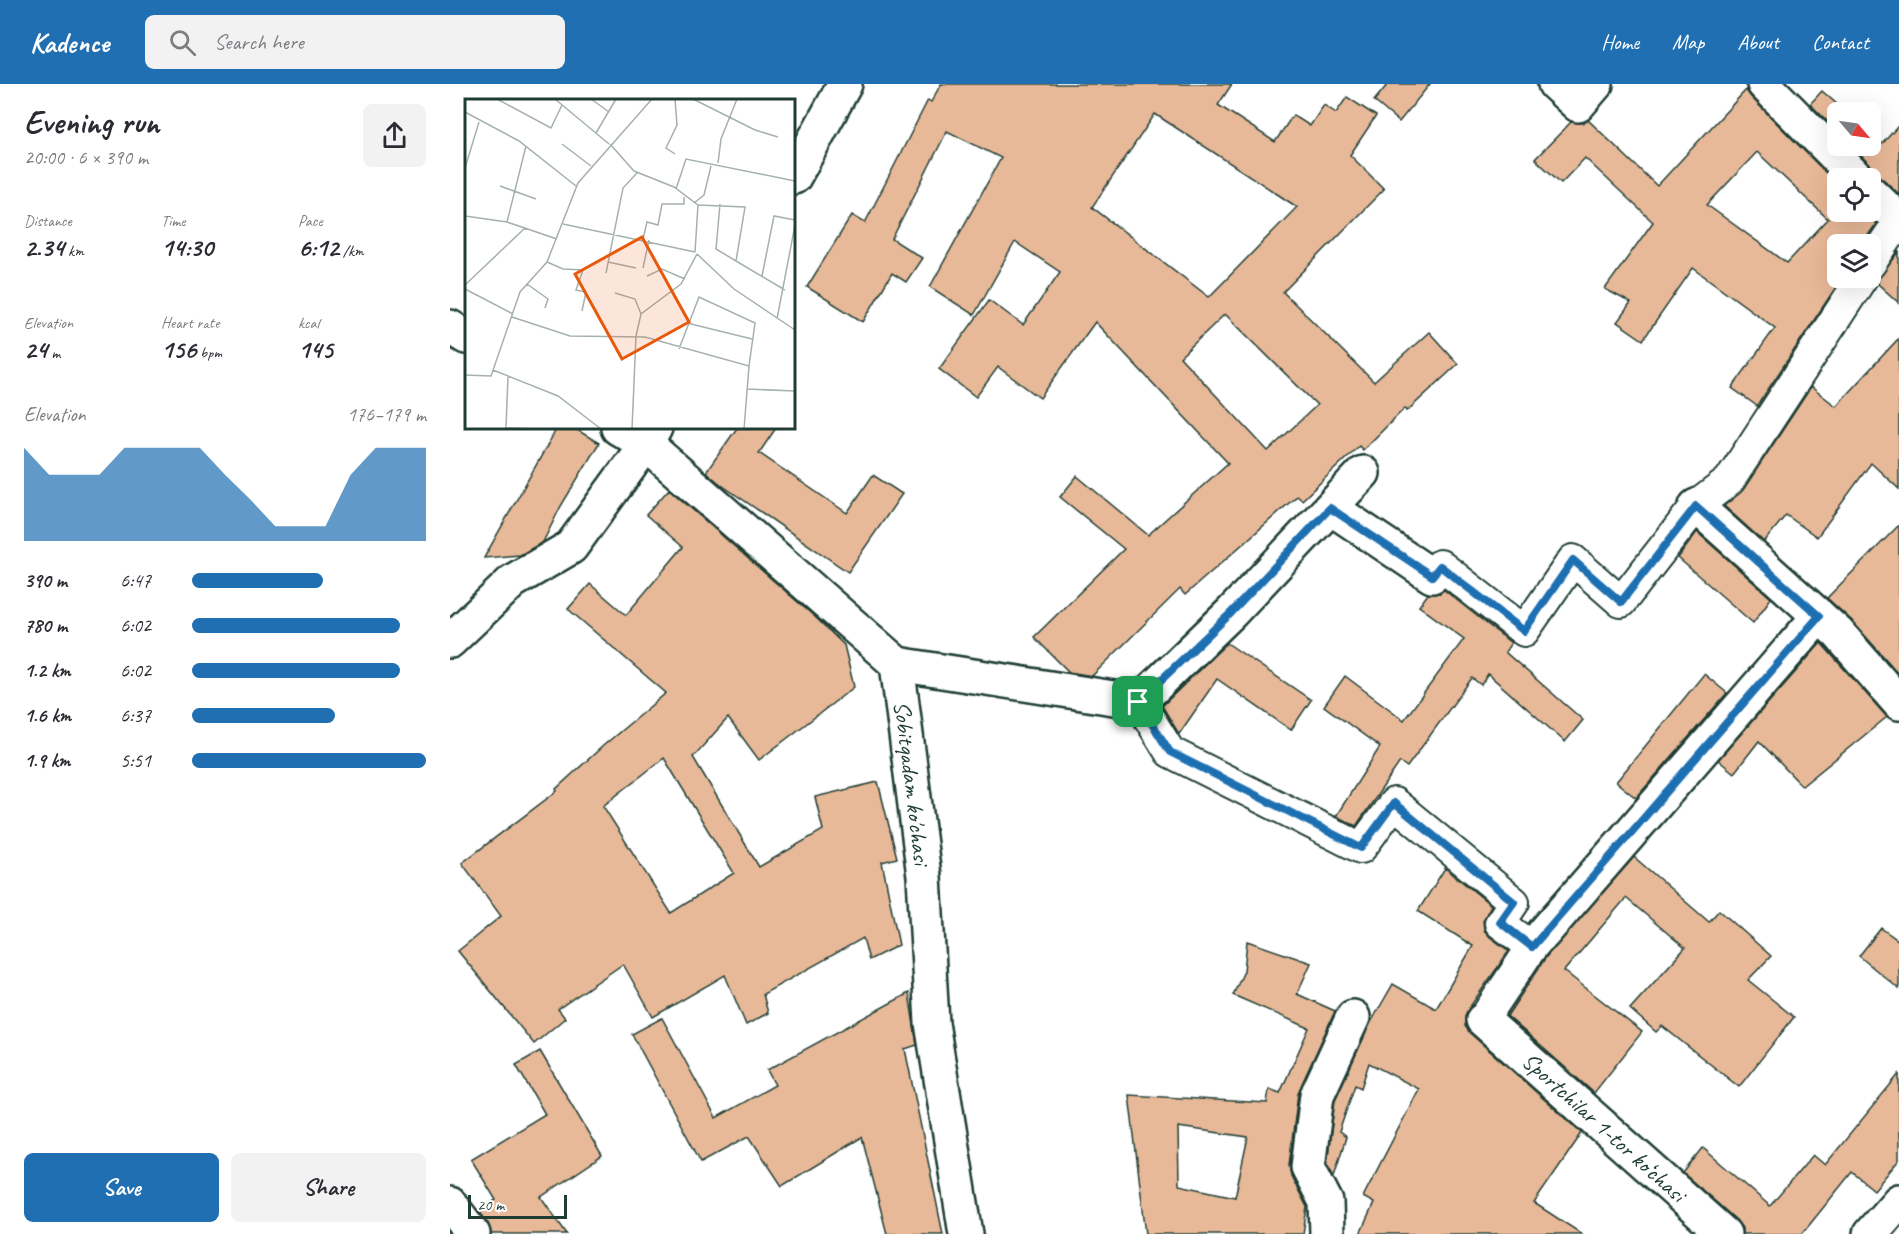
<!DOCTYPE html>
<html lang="en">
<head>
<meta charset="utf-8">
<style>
  :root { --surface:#fff; --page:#f2f2f3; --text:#2b2b33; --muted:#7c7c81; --accent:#1f6fb2 }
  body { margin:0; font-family:Caveat,sans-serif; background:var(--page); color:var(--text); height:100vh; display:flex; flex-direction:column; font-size:22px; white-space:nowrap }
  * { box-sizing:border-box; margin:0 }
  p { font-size:20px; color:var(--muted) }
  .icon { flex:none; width:33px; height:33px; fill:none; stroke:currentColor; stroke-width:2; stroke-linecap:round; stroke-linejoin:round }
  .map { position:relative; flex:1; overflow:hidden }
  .side { display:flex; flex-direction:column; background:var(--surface); width:450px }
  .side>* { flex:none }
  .needle { width:39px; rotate:119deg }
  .fabs { position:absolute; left:1377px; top:18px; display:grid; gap:12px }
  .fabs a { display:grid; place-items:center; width:54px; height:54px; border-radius:9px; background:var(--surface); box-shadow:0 6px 24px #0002; font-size:30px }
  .scale { position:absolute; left:18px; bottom:15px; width:99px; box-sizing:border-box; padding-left:6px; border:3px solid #1f3d34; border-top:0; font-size:16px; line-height:21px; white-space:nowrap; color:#1f3d34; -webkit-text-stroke:4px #fff; paint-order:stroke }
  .pin { position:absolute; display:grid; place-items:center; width:51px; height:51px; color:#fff; margin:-26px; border-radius:12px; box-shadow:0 3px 9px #0006 }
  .round { display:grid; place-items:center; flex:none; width:63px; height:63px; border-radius:9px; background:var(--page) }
  .head { display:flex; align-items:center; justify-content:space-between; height:102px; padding:0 24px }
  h1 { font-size:33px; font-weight:600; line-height:45px }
  .metrics { display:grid; grid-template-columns:repeat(3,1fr); gap:9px; height:102px; padding:6px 24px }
  .metrics div { display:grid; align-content:center }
  .metrics b { font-size:26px; font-weight:600 }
  .metrics small { font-size:16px; font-weight:400 }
  .metrics p { font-size:16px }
  .chart { height:168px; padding:12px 24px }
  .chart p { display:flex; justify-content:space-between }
  .chart svg { width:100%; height:108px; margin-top:6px; fill:var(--accent); opacity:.7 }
  .action { display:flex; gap:12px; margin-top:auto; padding:12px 24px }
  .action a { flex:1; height:69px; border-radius:9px; background:var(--accent); color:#fff; font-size:24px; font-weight:600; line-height:69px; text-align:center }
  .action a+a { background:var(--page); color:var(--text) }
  ul { padding:0 24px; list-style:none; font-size:20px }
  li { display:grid; grid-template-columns:96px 72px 1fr; align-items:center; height:45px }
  li i { height:15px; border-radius:8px; background:var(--accent) }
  header { display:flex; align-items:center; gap:36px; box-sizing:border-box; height:84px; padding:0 30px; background:var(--accent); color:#fff }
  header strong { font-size:28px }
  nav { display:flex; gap:33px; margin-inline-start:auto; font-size:21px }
  .search { width:420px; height:54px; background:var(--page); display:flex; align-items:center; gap:15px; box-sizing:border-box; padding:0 21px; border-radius:9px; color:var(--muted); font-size:22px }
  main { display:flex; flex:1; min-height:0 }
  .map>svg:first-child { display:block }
</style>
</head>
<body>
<header>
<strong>Kadence</strong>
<div class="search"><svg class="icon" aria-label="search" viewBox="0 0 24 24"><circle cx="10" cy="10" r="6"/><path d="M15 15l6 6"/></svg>Search here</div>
<nav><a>Home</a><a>Map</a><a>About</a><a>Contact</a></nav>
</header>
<main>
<section class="side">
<div class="head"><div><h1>Evening run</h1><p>20:00 · 6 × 390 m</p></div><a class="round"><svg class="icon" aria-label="share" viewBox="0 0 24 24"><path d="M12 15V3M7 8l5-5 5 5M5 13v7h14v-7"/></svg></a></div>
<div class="metrics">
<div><p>Distance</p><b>2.34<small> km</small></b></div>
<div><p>Time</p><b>14:30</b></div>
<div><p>Pace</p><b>6:12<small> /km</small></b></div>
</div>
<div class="metrics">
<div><p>Elevation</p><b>24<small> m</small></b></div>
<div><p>Heart rate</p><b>156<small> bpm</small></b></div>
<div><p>kcal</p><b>145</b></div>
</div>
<div class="chart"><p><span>Elevation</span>176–179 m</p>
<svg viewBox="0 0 160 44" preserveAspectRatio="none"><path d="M0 44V6L10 17L20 17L30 17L40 6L50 6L60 6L70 6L80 17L90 27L100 38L110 38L120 38L130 17L140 6L150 6L160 6V44z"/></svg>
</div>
<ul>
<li><b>390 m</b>6:47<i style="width:56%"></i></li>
<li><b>780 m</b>6:02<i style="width:89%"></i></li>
<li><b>1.2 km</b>6:02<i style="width:89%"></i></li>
<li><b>1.6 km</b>6:37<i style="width:61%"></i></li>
<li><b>1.9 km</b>5:51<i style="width:100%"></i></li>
</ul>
<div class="action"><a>Save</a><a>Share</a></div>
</section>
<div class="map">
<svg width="1449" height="1150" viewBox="0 0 1449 1150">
  <rect width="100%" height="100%" fill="#fff"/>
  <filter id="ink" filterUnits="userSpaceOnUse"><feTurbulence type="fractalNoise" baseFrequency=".0167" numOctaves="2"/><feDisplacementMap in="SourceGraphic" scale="12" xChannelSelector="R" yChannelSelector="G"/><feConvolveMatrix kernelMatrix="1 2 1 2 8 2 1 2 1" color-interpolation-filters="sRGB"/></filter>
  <g filter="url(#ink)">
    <g fill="#e8b998" stroke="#1f3d34" stroke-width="1.5" fill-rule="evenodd">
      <path d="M491 0H782L768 21 825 58 843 31 860 42 874 21 886 29 897 13 926 32 900 71 934 105 833 208 924 298 979 248 1008 280 957 327 955 324 913 366 909 362 852 416 847 412 735 511 730 505 642 592 619 588 584 553 674 465 610 413 627 392 698 451 778 379 645 238 590 314 548 283 526 313 489 285 539 216 573 241 610 188 565 158 524 231 480 203 551 74 497 47 442 155 472 174 456 198 442 189 413 238 357 203 402 131 415 139 478 16 481 18ZM705 30 847 123 759 213 642 123ZM775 230 867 321 818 367 730 273Z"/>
      <path d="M938 0H980L949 38 924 17Z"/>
      <path d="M1296 6 1301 13 1388 101V128H1413L1426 140 1412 160H1388V194H1392L1307 322 1282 304 1325 244 1243 184 1193 256 1167 238 1181 219 1155 205 1203 138 1135 74 1111 99 1085 75 1121 38 1133 39 1138 36 1207 102ZM1307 68 1378 135 1337 179 1257 121Z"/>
      <path d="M1372 7 1396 28H1388V48L1360 20Z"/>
      <path d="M1449 41V110L1433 95 1425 90 1420 81 1401 62H1420V50L1432 60Z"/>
      <path d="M1449 168V219L1428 200 1429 194Z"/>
      <path d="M1449 254V405L1421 379 1367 453 1336 431 1314 458 1274 422 1293 406 1361 303 1386 322Z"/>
      <path d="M107 344H124L149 359 111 422 93 458 70 471 34 474Z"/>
      <path d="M287 344H326L309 369 397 429 423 391 452 410 398 488 273 402 256 388Z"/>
      <path d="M219 405 365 533 394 561 404 603 309 676 278 634 243 673 309 783 373 746 365 713 428 698 447 774 432 778 449 861 419 876 413 854 313 910 318 929 296 941 275 891 203 933 173 880 108 925 115 934 84 960 8 867 51 832 12 779 107 707 106 705 154 661 216 609 118 525 140 500 176 531 233 463 196 431ZM214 674 284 789 221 829 153 722Z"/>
      <path d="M1449 441V590L1402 537 1377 514Z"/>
      <path d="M1247 448 1321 514 1303 539 1228 474Z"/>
      <path d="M994 506 1061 559 1055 568 1133 636 1115 658 1038 590 1031 601 1022 594 957 683 950 678 906 742 886 732 930 663 874 622 895 592 954 636 1014 555 969 522 978 510 990 509Z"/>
      <path d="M777 559 861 616 841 646 767 595 729 650 712 622Z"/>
      <path d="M1371 559 1437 633 1352 702 1309 657 1284 689 1268 676Z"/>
      <path d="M1254 590 1277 609 1186 714 1166 698Z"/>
      <path d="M1184 773 1259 838 1269 826 1321 872 1298 896 1344 933 1289 1003 1212 942 1206 948 1180 925 1235 864 1176 814 1114 887 1192 948 1144 1009 1057 932 1096 873Z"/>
      <path d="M995 784 1041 821 1033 837 1034 846 1040 853 1059 867 1019 924 1015 933V942L1021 950 1132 1049 1084 1119 1132 1150H910L924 1119 913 1113 969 1005 919 979 911 1004 905 1001 889 1048 896 1053 884 1092 877 1080 885 1016 920 940 943 900 986 925 1023 862 968 827Z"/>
      <path d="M1431 844 1449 857V905L1409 872Z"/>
      <path d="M797 857 861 879 847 910 885 927 848 1009 839 1081 841 1092 857 1123 853 1150H696L679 1011 817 1019 819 1005 830 1009 859 944 783 911 794 887ZM728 1043 798 1053 785 1113 729 1101Z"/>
      <path d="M459 909 467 961 455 965 493 1150H437L412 1053 332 1102 299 1052 251 1078 182 950 212 934 266 1034 325 1001 317 986Z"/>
      <path d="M90 967 152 1072 91 1113 117 1150H41L38 1139 29 1127 46 1116 21 1075 95 1030 66 981Z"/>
      <path d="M1449 990V1076L1424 1106 1402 1088 1352 1150H1292V1144L1286 1136 1233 1089 1253 1064 1320 1122 1363 1071 1375 1081Z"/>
    </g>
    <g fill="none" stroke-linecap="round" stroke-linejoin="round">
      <g stroke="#1f3d34" stroke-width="34">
        <g id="pedestrian">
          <path d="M1420 180 1449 137"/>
          <path d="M982 492 990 481 1074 547 1123 476 1171 518 1246 422 1279 397 1412 194"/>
          <path d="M689 618 720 668 911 764 944 719 1064 818 1050 839 1082 863"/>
          <path d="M1033 936 1082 863 1093 850"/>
        </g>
      </g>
      <g stroke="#1f3d34" stroke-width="38">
        <g id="minor">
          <path d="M1105 0 1128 21 1146 0"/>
          <path d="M1314 0 1407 94"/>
          <path d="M344 93 395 0"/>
          <path d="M1420 108 1449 136"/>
          <path d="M0 243 16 253"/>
          <path d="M168 344 196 360 447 580 474 792 482 939 516 1150"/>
          <path d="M1246 422 1388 549 1449 619"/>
          <path d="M881 424 982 492"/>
          <path d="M0 557 63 497 121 463 196 360 205 344"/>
          <path d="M447 580 689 618 781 529 913 389"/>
          <path d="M1093 850 1369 532"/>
          <path d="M1033 936 1274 1150"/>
          <path d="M0 1120 23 1150"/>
          <path d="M877 1150 876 1118 858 1083 867 1011 903 933"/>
        </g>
      </g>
      <g stroke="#1f3d34" stroke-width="38">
        <path id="tertiary" d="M1420 1150 1449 1117"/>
      </g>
      <use href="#pedestrian" stroke="#fff" stroke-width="30"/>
      <use href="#minor" stroke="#fff" stroke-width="33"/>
      <use href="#tertiary" stroke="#fff" stroke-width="33"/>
    </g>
  </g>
  <g fill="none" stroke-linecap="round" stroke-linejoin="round" filter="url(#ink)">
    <g stroke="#fff" stroke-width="12">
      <path id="route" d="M1246 422 1369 532 1082 863 1050 838 1064 818 944 719 911 764 720 668 688 618 781 529 880 424 982 492 990 482 1074 547 1123 476 1171 518Z"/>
    </g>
    <use href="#route" stroke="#1f6fb2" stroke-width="8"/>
  </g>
  <g text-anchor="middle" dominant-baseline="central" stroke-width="4.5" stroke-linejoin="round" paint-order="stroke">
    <g font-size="24" fill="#1f3d34" stroke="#fff">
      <text transform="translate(462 699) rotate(83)">Sobitqadam ko'chasi</text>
      <text transform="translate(1154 1043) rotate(42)">Sportchilar 1-tor ko‘chasi</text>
    </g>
  </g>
  <g transform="translate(15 15)">
    <rect width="330" height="330" fill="#fff"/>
    <path fill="none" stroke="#a5b1ae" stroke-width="1.5" d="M32 0 86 29 97 6M90 0 144 45M126 0 144 13M210 0 212 26 201 49 210 55M228 0 290 31 313 38M0 13 54 42 111 87M131 34 151 0M97 45 126 67M145 45 169 72 209 88 233 106 280 108 271 162 320 191M253 64 256 40 272 0M0 69 14 23M35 87 71 100M211 90 221 60 330 82M229 104 239 96 246 67M255 105 251 150 271 162M0 117 42 123 92 140M42 123 61 47M98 125 230 153M178 140 182 123 193 126 197 105H219V98M230 153 233 106M232 155 269 190 330 231M82 163 98 170 118 171 111 191 121 193 117 212M143 163 171 169M178 169 184 141M141 174 158 89 172 74M182 177 197 170 220 180M297 177 309 117 330 121M62 185 83 200 80 209M0 186 60 129M0 190 48 215M150 194 170 200 176 215M47 218 105 237 180 238 284 267 279 330M312 220 330 126M222 224 287 240M214 250 234 198 290 224 284 267M28 271 93 297 136 330M0 276 26 277 55 193 82 163 113 84 187 0M43 277 41 329 70 330M282 290 330 292M167 330 171 237 176 215 216 185 232 155"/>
    <path fill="#e8590c" fill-opacity="0.15" stroke="#e8590c" stroke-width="3" d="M177 138 224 223 157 260 110 175Z"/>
    <rect width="330" height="330" fill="none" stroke="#1f3d34" stroke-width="3"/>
  </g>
</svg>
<div class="fabs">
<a><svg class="needle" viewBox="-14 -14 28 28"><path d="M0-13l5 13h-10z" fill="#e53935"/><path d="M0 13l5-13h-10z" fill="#7c7c81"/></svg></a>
<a><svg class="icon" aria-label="locate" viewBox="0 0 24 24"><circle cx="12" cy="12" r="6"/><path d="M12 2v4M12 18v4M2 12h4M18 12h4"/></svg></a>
<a><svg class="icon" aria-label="layers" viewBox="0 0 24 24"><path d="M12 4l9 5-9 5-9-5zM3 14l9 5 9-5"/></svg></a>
</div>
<div class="scale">20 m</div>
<div class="pin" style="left:688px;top:618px;background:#1e9e55"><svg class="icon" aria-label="arrive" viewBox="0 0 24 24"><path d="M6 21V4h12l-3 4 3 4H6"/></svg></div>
</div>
</main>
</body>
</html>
